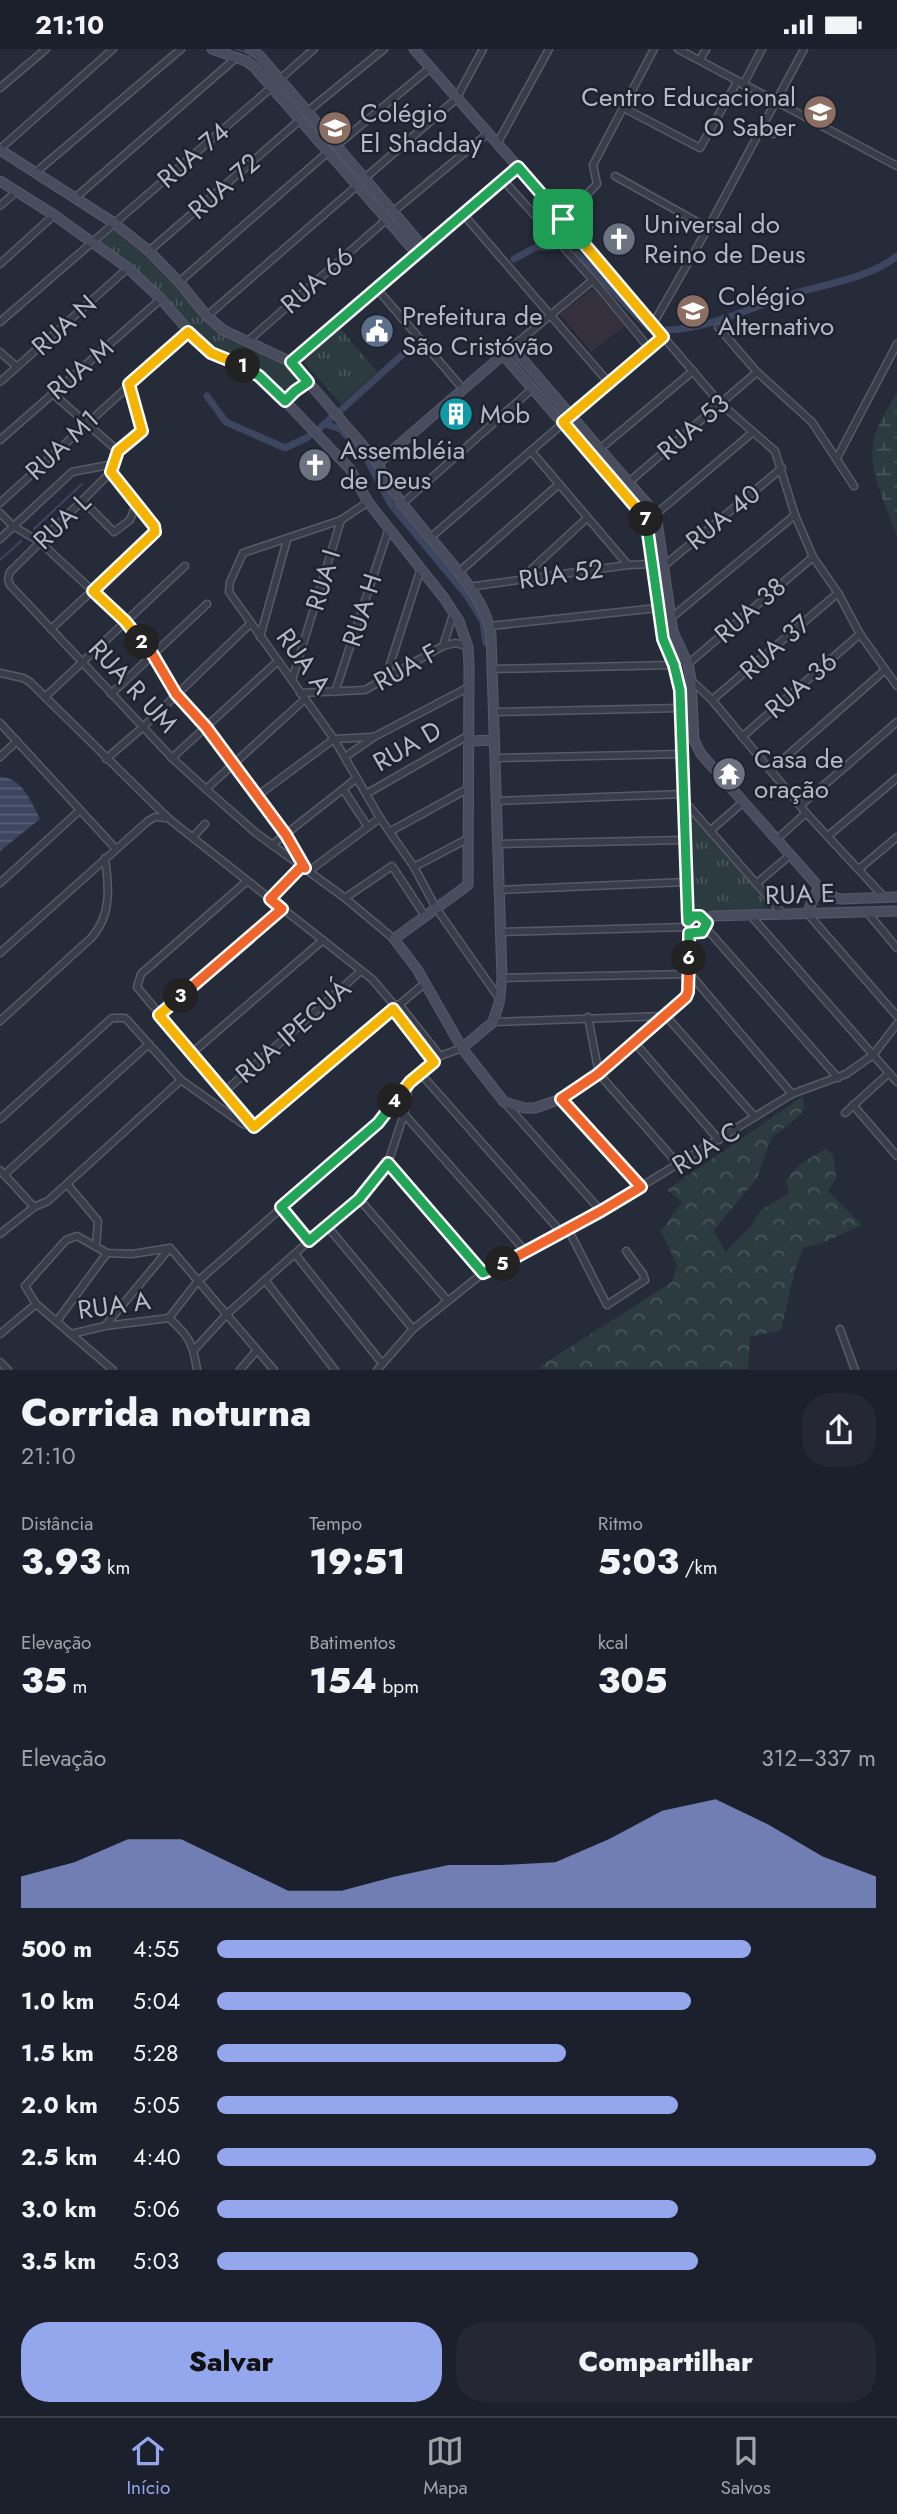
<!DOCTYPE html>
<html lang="pt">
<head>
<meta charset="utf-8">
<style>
  :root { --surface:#1c202c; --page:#252834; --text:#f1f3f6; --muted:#a0a3a9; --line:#3a3e48; --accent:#94a7ec }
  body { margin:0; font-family:Jost,sans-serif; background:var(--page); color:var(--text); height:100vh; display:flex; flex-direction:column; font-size:26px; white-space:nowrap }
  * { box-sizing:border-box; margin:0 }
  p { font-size:23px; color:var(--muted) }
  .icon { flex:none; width:38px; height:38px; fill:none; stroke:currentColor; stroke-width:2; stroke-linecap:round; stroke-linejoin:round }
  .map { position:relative; height:1321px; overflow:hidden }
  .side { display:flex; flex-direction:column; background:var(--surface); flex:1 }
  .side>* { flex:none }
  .pin { position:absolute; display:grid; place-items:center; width:60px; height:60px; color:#fff; margin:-30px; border-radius:14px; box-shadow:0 4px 10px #0006 }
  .km { position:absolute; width:35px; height:35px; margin:-18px; border-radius:50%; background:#222; color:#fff; font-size:19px; line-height:35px; text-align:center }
  .round { display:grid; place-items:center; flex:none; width:74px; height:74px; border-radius:28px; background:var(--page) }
  .summary { display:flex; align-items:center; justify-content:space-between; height:119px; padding:0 21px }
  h1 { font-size:38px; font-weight:800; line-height:52px }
  .stats { display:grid; grid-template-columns:repeat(3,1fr); gap:10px; height:119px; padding:7px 21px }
  .stats div { display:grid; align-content:center }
  .stats b { font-size:35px; font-weight:800 }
  .stats small { font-size:19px; font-weight:400 }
  .stats p { font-size:19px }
  .chart { height:196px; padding:14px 21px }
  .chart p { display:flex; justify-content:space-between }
  .chart svg { width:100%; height:126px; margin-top:7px; fill:var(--accent); opacity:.7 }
  .action { display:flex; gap:14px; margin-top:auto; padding:14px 21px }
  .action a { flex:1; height:80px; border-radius:28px; background:var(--accent); color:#111; font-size:28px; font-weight:800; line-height:80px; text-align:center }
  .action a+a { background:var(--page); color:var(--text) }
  ul { padding:0 21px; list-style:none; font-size:23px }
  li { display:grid; grid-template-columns:112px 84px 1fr; align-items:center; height:52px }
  li i { height:18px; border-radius:9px; background:var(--accent) }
  .status { display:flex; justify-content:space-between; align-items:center; height:49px; padding:0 35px; background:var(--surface); direction:ltr }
  .status svg { height:19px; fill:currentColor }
  .tab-bar { display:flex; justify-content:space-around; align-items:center; height:98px; border-top:2px solid var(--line); background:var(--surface); font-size:19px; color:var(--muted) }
  .tab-bar a { display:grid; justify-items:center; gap:4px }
  .tab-bar .on { color:var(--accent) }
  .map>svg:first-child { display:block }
</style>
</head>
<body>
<div class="status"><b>21:10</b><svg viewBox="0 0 49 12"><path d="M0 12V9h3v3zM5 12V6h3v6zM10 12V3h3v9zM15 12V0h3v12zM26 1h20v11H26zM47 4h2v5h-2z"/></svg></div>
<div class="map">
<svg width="897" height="1321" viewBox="0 0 897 1321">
  <defs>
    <pattern id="grass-tufts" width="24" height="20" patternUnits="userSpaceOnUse" patternTransform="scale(1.75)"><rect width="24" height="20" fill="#2c3b3f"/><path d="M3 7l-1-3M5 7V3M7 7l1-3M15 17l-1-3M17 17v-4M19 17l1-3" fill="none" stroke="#485559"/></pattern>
    <pattern id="forest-crowns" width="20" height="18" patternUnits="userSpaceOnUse" patternTransform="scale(1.75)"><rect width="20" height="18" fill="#2c3b3f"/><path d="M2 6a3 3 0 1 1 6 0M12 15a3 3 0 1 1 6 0" fill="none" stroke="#485559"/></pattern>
    <pattern id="wetland-marsh" width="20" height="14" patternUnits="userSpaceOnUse" patternTransform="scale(1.75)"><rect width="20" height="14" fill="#2c3b3f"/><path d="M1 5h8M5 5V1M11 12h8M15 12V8" fill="none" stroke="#485559"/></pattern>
    <pattern id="water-rules" width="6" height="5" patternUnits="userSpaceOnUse" patternTransform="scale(1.75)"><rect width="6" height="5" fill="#3d4661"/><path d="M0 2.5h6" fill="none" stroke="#575f76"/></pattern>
  </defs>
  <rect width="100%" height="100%" fill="#262b3a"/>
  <path fill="#34303c" d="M593 239 625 277 591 303 560 265Z"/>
  <g fill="url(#grass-tufts)">
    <path d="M111 181H115L154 212 227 287 272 306 288 316 296 329C294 338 288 343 279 341L205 296 128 215 101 194 100 189Z"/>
    <path d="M340 279 377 323 341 355 302 311Z"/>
    <path d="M694 766 769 853 768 861 701 866 690 861 689 767Z"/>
  </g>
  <path fill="url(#forest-crowns)" d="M803 1047 804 1060 796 1070 772 1088 757 1129 714 1181 725 1203 751 1177 761 1161 789 1144 786 1131 798 1117 825 1100 833 1106 836 1129 828 1142 862 1176 825 1193 803 1199 795 1221 781 1281 750 1288 748 1320H541L539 1318 672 1233 677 1216 661 1182 682 1153 667 1141Z"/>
  <path fill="url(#wetland-marsh)" d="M897 344V487C885 453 864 418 876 383 881 369 890 356 897 344Z"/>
  <path fill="url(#water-rules)" d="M0 728C22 728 31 753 40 770L0 802Z"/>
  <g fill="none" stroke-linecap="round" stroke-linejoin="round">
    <g stroke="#3d4661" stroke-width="2">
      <path d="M236 0 248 4"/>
      <path d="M34 480 82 435"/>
      <path d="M0 511 21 492"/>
    </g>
    <g stroke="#3d4661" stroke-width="7">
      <path d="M577 205 649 279"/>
      <path d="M514 210 536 198H553"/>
      <path d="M667 281C712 279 754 257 796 244 830 234 869 229 897 207"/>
      <path d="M207 347 226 373 285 399 308 388"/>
      <path d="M340 362 412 297"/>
      <path d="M325 375 341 380 367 410 390 454 468 548 483 573 486 594"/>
      <path d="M319 380 333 367"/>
    </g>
    <g stroke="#575b68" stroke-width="9">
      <g id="street">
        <path d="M678 0 897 117"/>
        <path d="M700 11 706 0"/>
        <path d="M280 30 314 0"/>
        <path d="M743 36 762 0"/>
        <path d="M0 39 46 0"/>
        <path d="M624 59 700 99 737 33"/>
        <path d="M308 62 384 0"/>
        <path d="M763 78 774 85"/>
        <path d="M497 95 549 0"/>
        <path d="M337 96 430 19"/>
        <path d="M0 100 113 0"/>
        <path d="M518 118 720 354 775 402 795 466 813 508 838 544 860 585 897 637"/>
        <path d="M35 124 181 0"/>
        <path d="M615 127 708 179"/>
        <path d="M365 129 456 50 483 0"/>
        <path d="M503 131 593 231 649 299"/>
        <path d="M75 149 237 8"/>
        <path d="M0 157 17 142"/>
        <path d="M394 162 487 85"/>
        <path d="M463 165 609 334"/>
        <path d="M563 170 597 135 593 116 654 0"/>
        <path d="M149 202 300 71"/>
        <path d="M0 215 54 166"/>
        <path d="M179 233 328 103"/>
        <path d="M377 240 463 340"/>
        <path d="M207 267 358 136"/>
        <path d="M0 273 272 38"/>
        <path d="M653 275 708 179 804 0"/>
        <path d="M718 278 757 323 812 373 854 437"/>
        <path d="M247 293 387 170"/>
        <path d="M512 298 593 231"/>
        <path d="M0 303 17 318"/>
        <path d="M0 333 128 219"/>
        <path d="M129 335 142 381 118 402 111 423 10 523 8 530 10 536 172 709 206 740 256 784 345 849 394 890"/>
        <path d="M52 344 118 402"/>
        <path d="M0 391 161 250"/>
        <path d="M601 399 693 322"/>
        <path d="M531 402 628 516"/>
        <path d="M837 409 897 295"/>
        <path d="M629 433 757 323"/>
        <path d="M83 452 114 483 130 471 136 456"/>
        <path d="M368 453 341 471 243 504 230 533 229 543 334 690 380 769 414 818 436 859 499 949"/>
        <path d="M0 454 188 283"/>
        <path d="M401 456 533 339"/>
        <path d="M0 464 13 477 40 493 125 572 153 606 175 645 206 678 286 786 304 818"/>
        <path d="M656 465 752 384"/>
        <path d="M430 489 663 288"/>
        <path d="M0 490 72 423 114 415"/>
        <path d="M665 516 782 419"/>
        <path d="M458 524 558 436"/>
        <path d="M522 529 587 469"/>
        <path d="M468 538 628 516 653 515"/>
        <path d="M671 569 795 466"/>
        <path d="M490 577 658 559"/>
        <path d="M51 580 155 483 154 476 111 423"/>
        <path d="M260 588 287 491"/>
        <path d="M443 597 454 563"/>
        <path d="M688 615 813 508"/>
        <path d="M492 620 674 616"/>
        <path d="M0 624 23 629 30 633 169 770 372 930 396 958"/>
        <path d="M292 631 341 471"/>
        <path d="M385 631 421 519"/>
        <path d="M691 631 712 651 806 764 884 848"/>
        <path d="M335 643 389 479"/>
        <path d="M300 644 365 641 443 597 455 594 467 597"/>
        <path d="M111 645 207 555"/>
        <path d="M45 648 185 517"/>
        <path d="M712 651 838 544"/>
        <path d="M493 663 681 659"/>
        <path d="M0 674 116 800"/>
        <path d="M742 688 860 585"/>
        <path d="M0 708 17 692"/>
        <path d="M345 708 374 688 469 638"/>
        <path d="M172 709 278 612"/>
        <path d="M496 709 683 705"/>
        <path d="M106 710 143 678 250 575"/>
        <path d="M771 721 885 621"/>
        <path d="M206 740 305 650"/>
        <path d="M343 740 368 778"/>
        <path d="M366 745 469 686"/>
        <path d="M257 747 334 690 372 688"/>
        <path d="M497 752 684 745"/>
        <path d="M685 753 783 865"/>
        <path d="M801 756 897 673"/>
        <path d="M391 782 469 739"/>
        <path d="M710 782 742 754"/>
        <path d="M828 787 897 729"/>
        <path d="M193 788 205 775"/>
        <path d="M776 791 806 764"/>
        <path d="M499 795 684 791"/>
        <path d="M272 796 357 729"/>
        <path d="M414 818 469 789"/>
        <path d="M859 820 897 788"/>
        <path d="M309 822 380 769"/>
        <path d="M247 832 141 925 137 938 254 1078"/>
        <path d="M0 834 79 762"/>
        <path d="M757 834 789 807"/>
        <path d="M499 841 687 833"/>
        <path d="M345 849 392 817 425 867"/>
        <path d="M270 850 302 817"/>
        <path d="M867 863 897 899"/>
        <path d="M807 864 897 967"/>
        <path d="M752 868 897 1033"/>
        <path d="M706 879 838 1029"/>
        <path d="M500 883 689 878"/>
        <path d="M0 904 148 772 155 768 167 769"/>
        <path d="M502 929 690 925 792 1045"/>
        <path d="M399 955 440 1007"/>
        <path d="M393 960 434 1013"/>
        <path d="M159 966 282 860"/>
        <path d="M588 968 599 1025 679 1116"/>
        <path d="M0 972 91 889C112 866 109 838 105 809"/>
        <path d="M493 973 666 967 755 1068"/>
        <path d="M635 994 719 1091"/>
        <path d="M192 1004 323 891"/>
        <path d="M420 1024 561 1183"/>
        <path d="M224 1043 361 922"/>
        <path d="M561 1050 641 1138"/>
        <path d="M505 1054 601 1162"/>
        <path d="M853 1056 897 1107"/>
        <path d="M845 1064 889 1024"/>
        <path d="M404 1065 527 1204"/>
        <path d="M0 1070 112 969H125L129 973 181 1031 243 1075 254 1078"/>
        <path d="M254 1078 425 934"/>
        <path d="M388 1114 483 1224"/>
        <path d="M0 1121 34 1158"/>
        <path d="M4 1126 149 995"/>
        <path d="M67 1135 98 1172 96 1198"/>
        <path d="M359 1150 447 1251"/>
        <path d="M281 1158 309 1192"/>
        <path d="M327 1177 413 1280"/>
        <path d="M568 1180 607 1256 645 1231 643 1225 626 1202"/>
        <path d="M0 1185 34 1158 48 1152 181 1031"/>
        <path d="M170 1199 274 1321"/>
        <path d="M295 1205 381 1313"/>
        <path d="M265 1231 335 1321"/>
        <path d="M169 1269 197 1233 378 1074 410 1033 440 1007 462 999"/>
        <path d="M57 1272 107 1204"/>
        <path d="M105 1277 169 1200"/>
        <path d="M840 1280 855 1321"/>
        <path d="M0 1285 36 1255"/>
        <path d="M71 1285 105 1277 169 1269C189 1287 193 1294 197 1321"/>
        <path d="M194 1301 227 1265 371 1137 388 1114 404 1065 409 1035"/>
        <path d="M0 1313 8 1321"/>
        <path d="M113 1321 36 1255 25 1237 66 1191 77 1187 107 1204 132 1205 170 1199"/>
        <path d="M240 1321 257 1301"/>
        <path d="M377 1321 413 1280 483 1224 527 1204 601 1162 792 1045 846 1025 873 1006 897 975"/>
      </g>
    </g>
    <g stroke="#575b68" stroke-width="11">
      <g id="secondary">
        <path d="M212 0 246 12 254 18 417 205"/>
        <path d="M250 0 260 7 424 199"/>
        <path d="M0 101 114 174 149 202 179 233 207 267 223 281 291 313 378 414C401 471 485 532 491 586L502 929 499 954 493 973 462 999"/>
        <path d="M0 132 54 166 128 219 161 250 201 296 211 304 249 320 285 352 350 420 368 453 444 549 459 572 468 598 469 617 468 836 394 890 417 920 462 999 504 1053 525 1059H535L561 1050 599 1025 666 967 688 945 689 884"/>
        <path d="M503 306 646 470 663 590 674 616 680 641 688 872"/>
        <path d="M291 313 518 118 414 0"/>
        <path d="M285 352 295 342 308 333"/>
        <path d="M378 414 512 298 656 465 673 583 688 615 691 631 694 691 701 705 825 845 840 850 897 848"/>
        <path d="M470 692 494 691"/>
        <path d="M807 864 818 840"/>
        <path d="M696 866 706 871V879L696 884H689L688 872Z"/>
        <path d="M706 871 713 867 897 862"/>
      </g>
    </g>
    <use href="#street" stroke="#393d4a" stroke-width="6"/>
    <use href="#secondary" stroke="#484c5d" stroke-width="9"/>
  </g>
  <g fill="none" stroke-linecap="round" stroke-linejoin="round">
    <g stroke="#fff" stroke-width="14">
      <path id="split-1" d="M243 317 259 327 285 352 295 342 308 333 291 313 518 118 563 170"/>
    </g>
    <g stroke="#fff" stroke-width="14">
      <path id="split-2" d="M142 593 125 572 93 542 155 483 154 477 111 423 118 402 142 382 129 335 188 283 211 304 243 317"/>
    </g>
    <g stroke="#fff" stroke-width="14">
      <path id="split-3" d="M142 593 153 606 176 645 206 678 286 786 305 819 302 817 270 850 282 860 181 947"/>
    </g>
    <g stroke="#fff" stroke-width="14">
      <path id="split-4" d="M181 947 159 966 254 1078 393 960 434 1013 410 1033 395 1052"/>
    </g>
    <g stroke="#fff" stroke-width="14">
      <path id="split-5" d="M395 1052 378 1074 281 1158 309 1192 359 1150 388 1114 483 1224 503 1215"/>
    </g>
    <g stroke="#fff" stroke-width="14">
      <path id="split-6" d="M503 1215 601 1162 641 1138 561 1050 598 1025 686 948 688 943 689 909"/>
    </g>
    <g stroke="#fff" stroke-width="14">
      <path id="split-7" d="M646 470 663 590 674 616 680 641 688 872 693 867H700L707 874 702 883 689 884V909"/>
    </g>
    <g stroke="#fff" stroke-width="14">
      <path id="split-8" d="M563 170 663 288 563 373 646 470"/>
    </g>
    <use href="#split-1" stroke="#22a559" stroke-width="9"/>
    <use href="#split-2" stroke="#f5b400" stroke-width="9"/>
    <use href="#split-3" stroke="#f0652b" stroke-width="9"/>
    <use href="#split-4" stroke="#f5b400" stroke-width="9"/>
    <use href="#split-5" stroke="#22a559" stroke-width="9"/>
    <use href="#split-6" stroke="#f0652b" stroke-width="9"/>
    <use href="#split-7" stroke="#22a559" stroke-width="9"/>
    <use href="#split-8" stroke="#f5b400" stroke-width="9"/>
  </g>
  <defs>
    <g id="school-disc" transform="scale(1.75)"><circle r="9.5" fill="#8d6e63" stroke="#1e222f"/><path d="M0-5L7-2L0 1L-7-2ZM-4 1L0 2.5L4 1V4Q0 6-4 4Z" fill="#fff"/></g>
    <g id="church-disc" transform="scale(1.75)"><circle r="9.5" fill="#6b7280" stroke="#1e222f"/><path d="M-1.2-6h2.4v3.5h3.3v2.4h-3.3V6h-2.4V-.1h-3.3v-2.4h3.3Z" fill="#fff"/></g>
    <g id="civic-disc" transform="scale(1.75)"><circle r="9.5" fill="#5c6f8a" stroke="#1e222f"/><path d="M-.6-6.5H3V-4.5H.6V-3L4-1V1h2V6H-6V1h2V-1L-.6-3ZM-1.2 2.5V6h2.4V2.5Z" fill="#fff"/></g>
    <g id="building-disc" transform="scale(1.75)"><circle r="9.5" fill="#0f9aa8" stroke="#1e222f"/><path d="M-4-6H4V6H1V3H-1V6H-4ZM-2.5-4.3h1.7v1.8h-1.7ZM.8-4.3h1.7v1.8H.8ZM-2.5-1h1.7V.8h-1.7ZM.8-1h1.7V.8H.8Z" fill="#fff"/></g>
    <g id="temple-disc" transform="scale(1.75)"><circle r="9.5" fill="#6b7280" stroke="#1e222f"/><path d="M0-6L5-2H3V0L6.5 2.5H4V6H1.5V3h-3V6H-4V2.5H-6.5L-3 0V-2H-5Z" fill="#fff"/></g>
  </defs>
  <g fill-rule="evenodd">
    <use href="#school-disc" x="820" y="63"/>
    <use href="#school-disc" x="335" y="79"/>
    <use href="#church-disc" x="619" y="190"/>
    <use href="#school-disc" x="693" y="262"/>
    <use href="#civic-disc" x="377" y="282"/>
    <use href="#building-disc" x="456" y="365"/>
    <use href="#church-disc" x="315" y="416"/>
    <use href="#temple-disc" x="729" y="725"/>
  </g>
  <g text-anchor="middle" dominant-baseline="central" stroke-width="5" stroke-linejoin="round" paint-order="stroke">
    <g font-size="26" fill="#b5b8c6" stroke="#1e222f" text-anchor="start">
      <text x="796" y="48" text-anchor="end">Centro Educacional<tspan x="796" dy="30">O Saber</tspan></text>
      <text x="360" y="64">Colégio<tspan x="360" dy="30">El Shadday</tspan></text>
      <text x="644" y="175">Universal do<tspan x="644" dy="30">Reino de Deus</tspan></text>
      <text x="718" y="247">Colégio<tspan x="718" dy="30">Alternativo</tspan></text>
      <text x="402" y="267">Prefeitura de<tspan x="402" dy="30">São Cristóvão</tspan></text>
      <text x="480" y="365">Mob</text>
      <text x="340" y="401">Assembléia<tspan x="340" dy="30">de Deus</tspan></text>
      <text x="754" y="710">Casa de<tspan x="754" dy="30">oração</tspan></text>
    </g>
    <g font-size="26" fill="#b5b8c6" stroke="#1e222f">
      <text transform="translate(193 106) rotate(-41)">RUA 74</text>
      <text transform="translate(224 137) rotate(-41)">RUA 72</text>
      <text transform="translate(317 231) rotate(-41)">RUA 66</text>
      <text transform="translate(64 276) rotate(-42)">RUA N</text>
      <text transform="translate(80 320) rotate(-41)">RUA M</text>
      <text transform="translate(693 378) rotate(-41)">RUA 53</text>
      <text transform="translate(62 396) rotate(-43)">RUA M1</text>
      <text transform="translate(723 468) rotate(-39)">RUA 40</text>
      <text transform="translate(62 472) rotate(-44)">RUA L</text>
      <text transform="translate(561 525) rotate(-8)">RUA 52</text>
      <text transform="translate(323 531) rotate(-73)">RUA I</text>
      <text transform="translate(362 561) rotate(-72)">RUA H</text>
      <text transform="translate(750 561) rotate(-41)">RUA 38</text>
      <text transform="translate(775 598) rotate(-41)">RUA 37</text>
      <text transform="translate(304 612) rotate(54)">RUA A</text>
      <text transform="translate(406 618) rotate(-29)">RUA F</text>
      <text transform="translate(801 636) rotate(-41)">RUA 36</text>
      <text transform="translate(133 637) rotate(47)">RUA R UM</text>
      <text transform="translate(407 697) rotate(-30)">RUA D</text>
      <text transform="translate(800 845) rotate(-2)">RUA E</text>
      <text transform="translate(293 982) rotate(-41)">RUA IPECUÁ</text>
      <text transform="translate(706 1099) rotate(-32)">RUA C</text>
      <text transform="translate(114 1256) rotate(-8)">RUA A</text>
    </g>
  </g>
</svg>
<div class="pin" style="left:563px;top:170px;background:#1e9e55"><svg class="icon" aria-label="arrive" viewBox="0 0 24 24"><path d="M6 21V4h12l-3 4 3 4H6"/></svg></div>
<b class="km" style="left:243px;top:317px">1</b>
<b class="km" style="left:142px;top:593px">2</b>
<b class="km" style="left:181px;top:947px">3</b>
<b class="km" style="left:395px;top:1052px">4</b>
<b class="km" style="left:503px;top:1215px">5</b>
<b class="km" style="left:689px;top:909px">6</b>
<b class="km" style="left:646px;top:470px">7</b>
</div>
<section class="side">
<div class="summary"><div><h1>Corrida noturna</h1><p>21:10</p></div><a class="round"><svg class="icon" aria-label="share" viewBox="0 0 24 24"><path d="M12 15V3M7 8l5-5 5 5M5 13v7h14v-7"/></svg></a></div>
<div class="stats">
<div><p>Distância</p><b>3.93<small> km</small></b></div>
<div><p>Tempo</p><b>19:51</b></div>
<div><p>Ritmo</p><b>5:03<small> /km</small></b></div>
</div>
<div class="stats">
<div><p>Elevação</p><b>35<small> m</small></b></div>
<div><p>Batimentos</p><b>154<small> bpm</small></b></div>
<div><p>kcal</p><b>305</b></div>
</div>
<div class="chart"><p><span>Elevação</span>312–337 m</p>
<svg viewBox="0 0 160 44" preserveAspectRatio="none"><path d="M0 44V33L10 28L20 20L30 20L40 29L50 38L60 38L70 33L80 29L90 29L100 28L110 20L120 10L130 6L140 15L150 26L160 33V44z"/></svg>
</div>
<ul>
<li><b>500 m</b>4:55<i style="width:81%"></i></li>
<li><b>1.0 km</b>5:04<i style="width:72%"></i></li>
<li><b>1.5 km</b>5:28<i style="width:53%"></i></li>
<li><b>2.0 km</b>5:05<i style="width:70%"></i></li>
<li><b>2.5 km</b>4:40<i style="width:100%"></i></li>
<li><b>3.0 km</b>5:06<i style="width:70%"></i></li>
<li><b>3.5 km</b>5:03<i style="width:73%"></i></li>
</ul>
<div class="action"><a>Salvar</a><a>Compartilhar</a></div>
</section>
<nav class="tab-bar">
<a class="on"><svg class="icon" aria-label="home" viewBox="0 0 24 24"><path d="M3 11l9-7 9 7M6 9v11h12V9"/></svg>Início</a>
<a><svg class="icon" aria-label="map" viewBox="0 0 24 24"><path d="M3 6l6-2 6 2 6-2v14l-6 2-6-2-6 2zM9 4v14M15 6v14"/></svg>Mapa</a>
<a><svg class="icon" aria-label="saved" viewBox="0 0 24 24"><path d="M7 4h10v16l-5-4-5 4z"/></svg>Salvos</a>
</nav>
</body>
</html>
